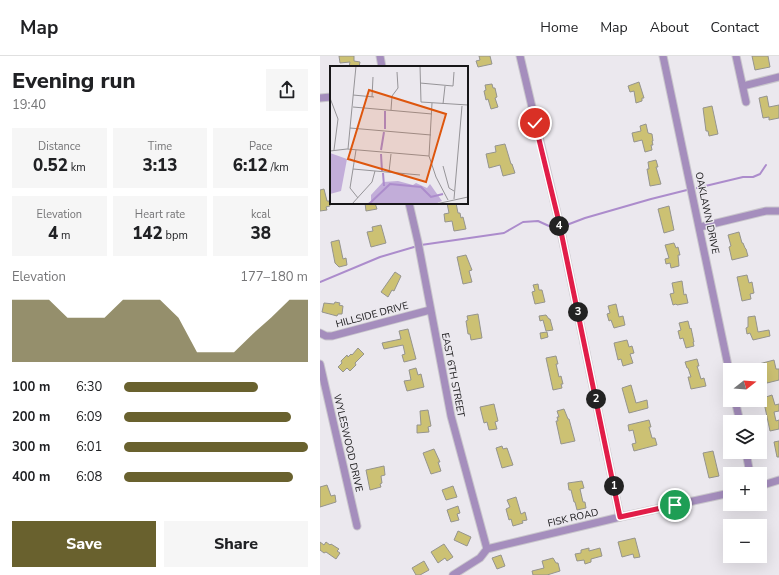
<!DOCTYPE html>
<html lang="en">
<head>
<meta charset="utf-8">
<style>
  :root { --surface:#fff; --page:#f6f6f6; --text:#202124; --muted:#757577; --line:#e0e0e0; --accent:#69612e }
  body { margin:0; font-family:"Nunito Sans",sans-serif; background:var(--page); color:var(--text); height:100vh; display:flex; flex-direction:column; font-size:15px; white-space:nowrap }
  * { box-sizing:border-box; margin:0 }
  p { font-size:13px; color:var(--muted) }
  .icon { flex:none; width:22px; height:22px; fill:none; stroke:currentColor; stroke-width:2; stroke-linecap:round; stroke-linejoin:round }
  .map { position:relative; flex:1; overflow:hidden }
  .drawer { display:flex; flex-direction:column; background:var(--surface); width:320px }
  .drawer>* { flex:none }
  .needle { width:26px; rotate:73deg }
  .buttons { position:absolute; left:403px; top:307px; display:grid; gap:8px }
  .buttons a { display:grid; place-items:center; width:44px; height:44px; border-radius:0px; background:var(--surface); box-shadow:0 4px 16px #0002; font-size:20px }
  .pin { position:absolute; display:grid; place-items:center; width:34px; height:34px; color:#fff; margin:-17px; border:2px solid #fff; border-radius:50%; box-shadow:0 1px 4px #0007 }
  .km { position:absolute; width:20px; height:20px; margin:-10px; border-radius:50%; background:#222; color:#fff; font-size:11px; line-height:20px; text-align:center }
  .round { display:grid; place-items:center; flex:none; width:42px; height:42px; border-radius:0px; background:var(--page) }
  .overview { display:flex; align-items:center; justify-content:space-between; height:68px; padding:0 12px }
  h1 { font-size:22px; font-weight:800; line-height:30px }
  .stats { display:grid; grid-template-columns:repeat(3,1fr); gap:6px; height:68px; padding:4px 12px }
  .stats div { display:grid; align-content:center; border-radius:0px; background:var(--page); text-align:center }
  .stats b { font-size:17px; font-weight:800 }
  .stats small { font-size:11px; font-weight:400 }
  .stats p { font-size:11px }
  .chart { height:112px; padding:8px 12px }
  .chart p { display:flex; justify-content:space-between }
  .chart svg { width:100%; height:72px; margin-top:4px; fill:var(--accent); opacity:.7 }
  .button { display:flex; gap:8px; margin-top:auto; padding:8px 12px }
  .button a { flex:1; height:46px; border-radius:0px; background:var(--accent); color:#fff; font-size:16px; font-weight:800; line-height:46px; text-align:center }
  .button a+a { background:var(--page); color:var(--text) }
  ul { padding:0 12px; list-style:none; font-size:13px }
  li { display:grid; grid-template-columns:64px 48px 1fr; align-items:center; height:30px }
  li i { height:10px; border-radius:5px; background:var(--accent) }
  header { display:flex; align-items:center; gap:24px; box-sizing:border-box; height:56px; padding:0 20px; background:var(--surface); border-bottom:1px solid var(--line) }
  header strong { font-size:19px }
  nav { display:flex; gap:22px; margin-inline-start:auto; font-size:14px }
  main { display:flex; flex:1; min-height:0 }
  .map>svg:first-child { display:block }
</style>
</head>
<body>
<header>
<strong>Map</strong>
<nav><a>Home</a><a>Map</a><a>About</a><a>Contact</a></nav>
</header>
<main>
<section class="drawer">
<div class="overview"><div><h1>Evening run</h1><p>19:40</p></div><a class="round"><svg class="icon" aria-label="share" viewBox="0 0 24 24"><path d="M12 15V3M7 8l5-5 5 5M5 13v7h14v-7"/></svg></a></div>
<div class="stats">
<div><p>Distance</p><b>0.52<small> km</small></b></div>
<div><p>Time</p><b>3:13</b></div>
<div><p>Pace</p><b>6:12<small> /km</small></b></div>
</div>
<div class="stats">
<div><p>Elevation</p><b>4<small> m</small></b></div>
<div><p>Heart rate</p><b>142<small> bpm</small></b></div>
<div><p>kcal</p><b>38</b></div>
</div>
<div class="chart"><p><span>Elevation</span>177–180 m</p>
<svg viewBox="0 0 160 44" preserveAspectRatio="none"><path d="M0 44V6L10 6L20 6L30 17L40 17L50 17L60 6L70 6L80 6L90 17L100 38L110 38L120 38L130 27L140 17L150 6L160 6V44z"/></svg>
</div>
<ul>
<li><b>100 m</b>6:30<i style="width:73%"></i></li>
<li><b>200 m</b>6:09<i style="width:91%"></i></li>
<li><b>300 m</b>6:01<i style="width:100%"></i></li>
<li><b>400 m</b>6:08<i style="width:92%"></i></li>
</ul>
<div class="button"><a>Save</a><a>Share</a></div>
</section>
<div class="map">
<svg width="459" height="519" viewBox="0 0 459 519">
  <rect width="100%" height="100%" fill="#ebe8ee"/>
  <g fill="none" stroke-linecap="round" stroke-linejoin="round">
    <g stroke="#ac8ccc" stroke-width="2">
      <path d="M377 132 423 121H433L440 118 446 109"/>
      <path d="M244 170 265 162 331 143 367 134"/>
      <path d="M101 189 184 177 203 166 218 165 229 170H235"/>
      <path d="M0 226 60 201 94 191"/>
    </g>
  </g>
  <g fill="#ccc173" stroke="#95948e">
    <path d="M19 0H34V5L40 6 39 11H29L30 6 20 7Z"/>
    <path d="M159 0H170L172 8 158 11 156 5 160 4Z"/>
    <path d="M432 0H448L450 11 435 14Z"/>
    <path d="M319 26 324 42H322V45L316 47 314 35 310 36 308 30Z"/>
    <path d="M172 28 173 32H175L177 41 175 42 178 51 171 53 168 43 166 44 164 35 166 34 165 29Z"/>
    <path d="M447 40 449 51 459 49V62L449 64V61L443 62 439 42Z"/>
    <path d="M392 50 398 78 389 80 388 75H386L383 52Z"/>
    <path d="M326 68 328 77 332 78 333 85H332L333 89H331L332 94 325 96 322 84 314 86 312 77 321 75 320 70Z"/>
    <path d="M185 88 191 108H192L195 117 183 120 180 109 169 112 166 98 176 96 175 90Z"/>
    <path d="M336 104 338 111H336L341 128 330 130 327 113H329L328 106Z"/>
    <path d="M4 133 7 145H9L10 150 6 151 7 154 0 155V134Z"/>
    <path d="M45 147H55L57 153 46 155Z"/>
    <path d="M127 147H136L138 157H140L141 162 143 161 146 173 134 175 132 165 125 166 124 158 129 157Z"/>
    <path d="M349 150 354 174 344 177 338 153Z"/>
    <path d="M61 169 66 187 51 191 47 176 53 175 52 171Z"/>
    <path d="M419 176 422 187H423L425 192 426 193 428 200 412 204 409 191 411 190 408 179Z"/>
    <path d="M19 184 23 203 26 202 27 209 19 211 15 207 11 186Z"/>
    <path d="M354 187 356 192 358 191 360 199H358L359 210 351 212 350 207 346 208 345 203 349 202 345 189Z"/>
    <path d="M146 199 152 214 149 215 152 226 143 228 137 201Z"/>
    <path d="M75 216 81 220 74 235 72 234 68 241 61 236Z"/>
    <path d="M427 219 429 227 432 226 434 237 430 238 431 243 422 245 417 221Z"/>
    <path d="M362 225 364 239 366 238 368 247 357 249 356 248 353 249 350 238 354 237 352 227Z"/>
    <path d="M218 228 219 234H222L225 246 215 248 212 236 215 235 213 229Z"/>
    <path d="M15 246 20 247 19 249 23 250 22 258H18L17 260 2 256 4 247 14 248Z"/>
    <path d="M296 248 299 261 303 260 305 269 294 272 291 264 289 265 287 258 290 257 288 250Z"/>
    <path d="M158 258 162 282 151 284 150 278H148L146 265 148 264 147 260Z"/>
    <path d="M226 259 229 263H230L233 274 226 275 223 264 220 265 219 260Z"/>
    <path d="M435 260 438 276 449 274 450 280 433 284 430 277 427 278 426 272 428 271V261Z"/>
    <path d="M368 265 370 273 371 272 374 286H373L374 290 366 292 363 282 360 283 358 275 361 274 359 267Z"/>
    <path d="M88 273 96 303 84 306 82 299 85 298 83 289 64 293 62 287 81 283 79 275Z"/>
    <path d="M227 276 228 281 221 283 220 277Z"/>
    <path d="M307 284 309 291 312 290 314 297 310 298 313 307 303 310 301 303 298 304 294 287Z"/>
    <path d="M38 292 44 298 35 307 36 309 30 315 27 312 23 316 18 311 22 307 21 305 27 299 28 301 31 298 32 299Z"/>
    <path d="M236 300 238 308H236L239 321 241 320 243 328H241L242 332 233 334 226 302Z"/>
    <path d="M377 303 379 310H377L381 323 384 322 386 330 371 333 368 321H371L368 312H367L365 306Z"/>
    <path d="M454 304 456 313H459V324L447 327 444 315H440V314H436L435 309Z"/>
    <path d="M96 312 98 319 101 318 104 331 87 335 84 325 91 324 89 314Z"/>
    <path d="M311 329 316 347 327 344 328 352 309 357 302 332Z"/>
    <path d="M452 339 455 349 459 348V355L454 356 456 365 459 364V373L450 375 443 342Z"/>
    <path d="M174 348 178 365 175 366 177 373 169 374 167 366 164 367 160 351Z"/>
    <path d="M244 353 248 363H249L255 385 241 388 236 365H238L237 361H239L237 355Z"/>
    <path d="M108 354 111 370 108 371 109 376 97 377V369H101L100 355Z"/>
    <path d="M329 364 331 371H329L332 382H335L337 389 314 395 312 388 316 387 313 374 309 375 308 369Z"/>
    <path d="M459 385V401H457L454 386Z"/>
    <path d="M182 390 183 393 187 392 193 409 182 412 176 392Z"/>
    <path d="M114 393 120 406H118L121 415 111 418 103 397Z"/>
    <path d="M393 395 399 420 389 422 383 397Z"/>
    <path d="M64 410 65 419 61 420 62 427 60 428 61 431 50 434 46 414Z"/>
    <path d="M262 425 264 432 260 433 263 446H265L266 452 257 454 255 446H254L251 434H249L248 427Z"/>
    <path d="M7 429 11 440 15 439 16 446 0 451V431Z"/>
    <path d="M133 430 137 441 126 444 122 434Z"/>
    <path d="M196 441 201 458 205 456 207 464 202 465 203 467 193 470 191 463 189 464 186 453 190 451 187 444Z"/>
    <path d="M138 450 140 457 137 458 139 464 131 466 127 454Z"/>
    <path d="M138 475 151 481 147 490 134 484Z"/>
    <path d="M315 482 320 501 314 502 313 498 302 501 298 486Z"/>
    <path d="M0 486 4 489 6 486 10 489 11 488 19 493 17 495 20 497 16 503 6 496 4 497 0 494Z"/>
    <path d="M124 488 133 501 127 505 125 502 118 507 111 496Z"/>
    <path d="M269 492V495L280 492 282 500 271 503V506L265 508 264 504 257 505 255 498 261 497V494Z"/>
    <path d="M181 499 185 510 177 513 172 502Z"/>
    <path d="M233 502 236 507H238L240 515 227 519H213L212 515 224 512 222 505Z"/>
    <path d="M104 505 109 514 100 519H96L92 512Z"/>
  </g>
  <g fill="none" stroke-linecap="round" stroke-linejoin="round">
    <g stroke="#c9c6cc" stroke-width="9">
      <g id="minor">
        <path d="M60 0 62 11"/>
        <path d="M200 0 239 166 300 461"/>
        <path d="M343 0 410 319"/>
        <path d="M416 0 426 46"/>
        <path d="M423 30 459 21"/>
        <path d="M0 42 11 41"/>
        <path d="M89 147 98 186 131 360 167 493"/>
        <path d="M380 171 446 155H459"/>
        <path d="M0 277 6 280H12L110 254"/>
        <path d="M0 308 37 470"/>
        <path d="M415 344 420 366"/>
        <path d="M426 396 430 418"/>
        <path d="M440 430 459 424"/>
        <path d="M133 519 160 502 167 493 300 461 410 437"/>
      </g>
    </g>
    <use href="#minor" stroke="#a58ebd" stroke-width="7"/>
  </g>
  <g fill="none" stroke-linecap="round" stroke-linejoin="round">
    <g stroke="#fff" stroke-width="8">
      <path id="route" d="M215 67 239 166 300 461 355 449"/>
    </g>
    <use href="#route" stroke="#e11d48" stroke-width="5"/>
  </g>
  <g text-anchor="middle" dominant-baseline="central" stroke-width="3" stroke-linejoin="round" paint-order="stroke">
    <g font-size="10" fill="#171618" stroke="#ebe8ee">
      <text transform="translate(387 157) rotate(78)">OAKLAWN DRIVE</text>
      <text transform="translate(52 259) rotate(-15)">HILLSIDE DRIVE</text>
      <text transform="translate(133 319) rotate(79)">EAST 6TH STREET</text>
      <text transform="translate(28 387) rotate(77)">WYLESWOOD DRIVE</text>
      <text transform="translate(253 462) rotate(-13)">FISK ROAD</text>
    </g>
  </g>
  <g transform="translate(10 10)">
    <rect width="138" height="138" fill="#ebe8ee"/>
    <path d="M0 87 17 93 11 125 0 128ZM68 115 83 119 86 117 97 122 100 118 112 135 105 138H34L41 136V129L53 116Z" fill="#c2add9"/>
    <path fill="none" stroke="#ac8ccc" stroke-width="2" d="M55 63V45M51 84 54 66M51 88 52 105M53 107 54 120M39 138 60 118 91 121 101 131 113 128"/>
    <path fill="none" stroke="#969498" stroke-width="1" d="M90 0 91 36 138 39M90 17 123 20 124 6M23 29 44 31M42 31 43 11M0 32 8 53 4 84M102 37 99 90 106 111 118 134M113 38 115 20M23 41 102 48M61 44 62 30 68 22 67 6M20 62 101 69M18 83 26 0M26 84 20 122 28 132M0 85 17 83 99 90M113 100 119 122 124 125M23 103 90 109M59 106 61 88M124 133 132 40M22 138 42 116 45 105M106 138 138 131"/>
    <path fill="#de560d" fill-opacity="0.15" stroke="#de560d" stroke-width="2" d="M39 24 116 48 96 116 18 93Z"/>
    <rect width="138" height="138" fill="none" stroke="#171618" stroke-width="2"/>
  </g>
</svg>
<div class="buttons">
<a><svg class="needle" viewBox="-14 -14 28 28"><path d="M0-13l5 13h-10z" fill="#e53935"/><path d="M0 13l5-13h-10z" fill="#757577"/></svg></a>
<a><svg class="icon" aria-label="layers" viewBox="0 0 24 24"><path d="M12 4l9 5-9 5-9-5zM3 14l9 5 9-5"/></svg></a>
<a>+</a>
<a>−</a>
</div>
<div class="pin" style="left:355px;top:449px;background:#1e9e55"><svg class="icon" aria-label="arrive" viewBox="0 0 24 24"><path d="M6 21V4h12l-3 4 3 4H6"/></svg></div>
<div class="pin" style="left:215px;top:67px;background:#d93025"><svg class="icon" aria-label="check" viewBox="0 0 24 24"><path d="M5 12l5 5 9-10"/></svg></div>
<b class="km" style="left:294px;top:430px">1</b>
<b class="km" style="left:276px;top:343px">2</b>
<b class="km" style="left:258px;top:256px">3</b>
<b class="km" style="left:239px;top:170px">4</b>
</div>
</main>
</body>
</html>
